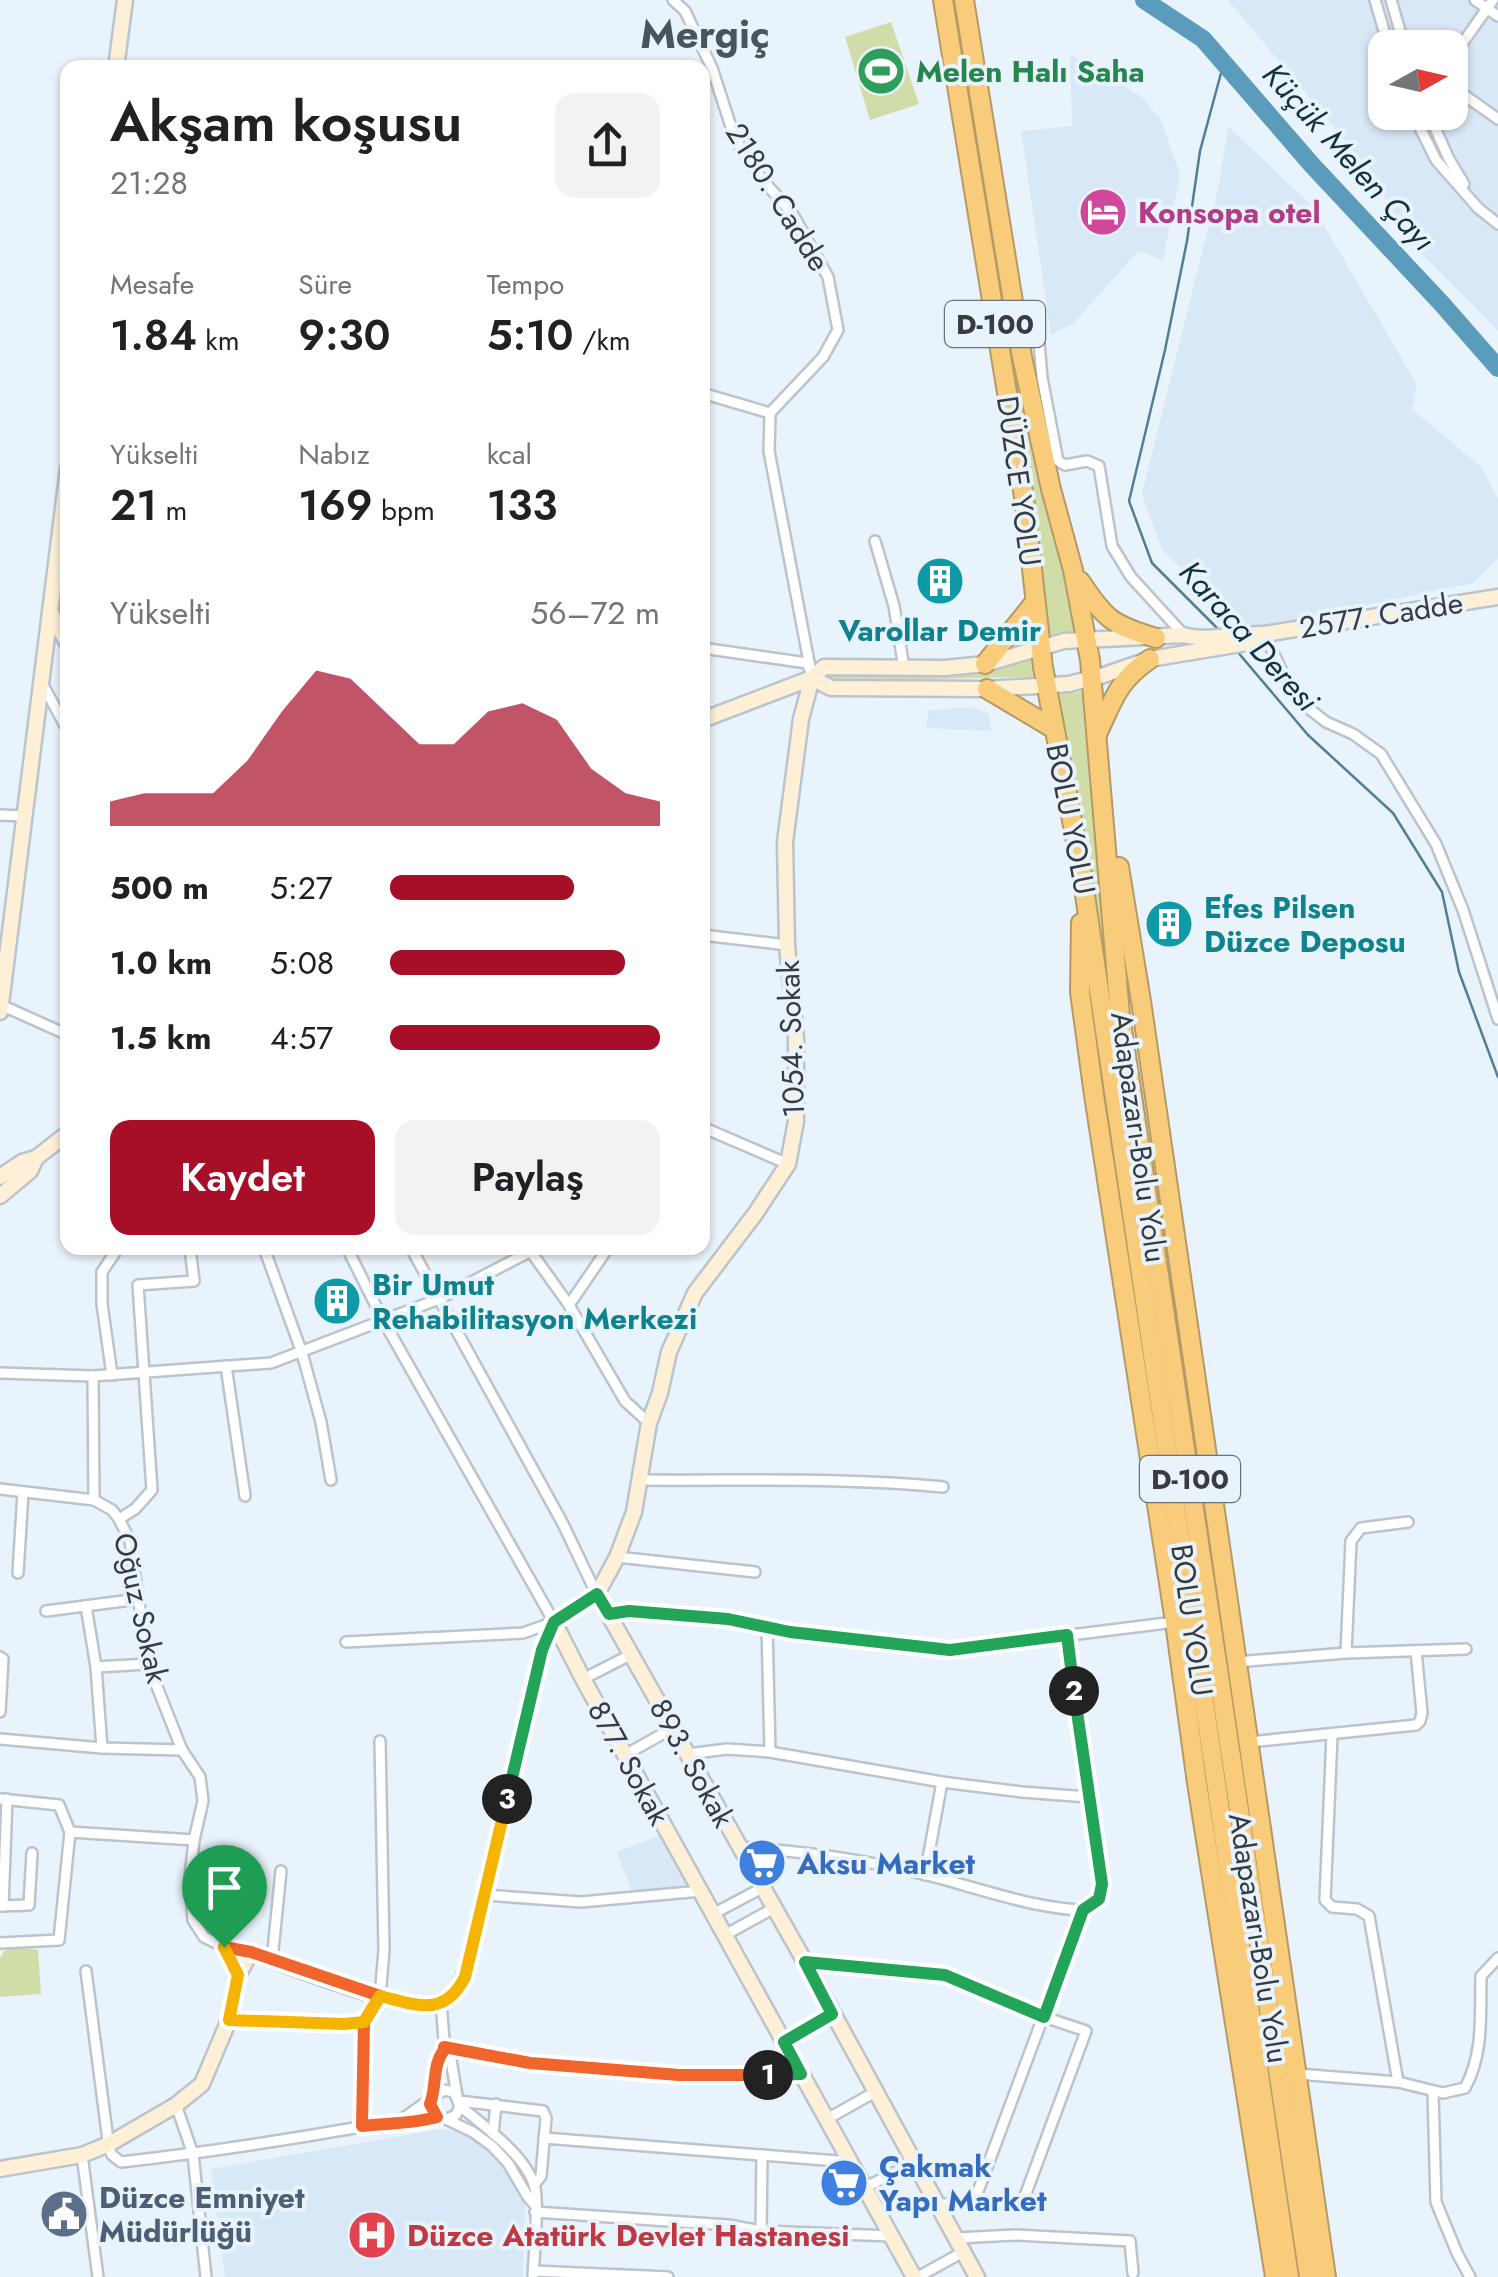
<!DOCTYPE html>
<html lang="tr">
<head>
<meta charset="utf-8">
<style>
  :root { --surface:#fff; --page:#f2f2f2; --text:#202124; --muted:#757577; --accent:#a70e28 }
  body { margin:0; font-family:Jost,sans-serif; background:var(--page); color:var(--text); height:100vh; display:flex; flex-direction:column; font-size:38px; white-space:nowrap }
  * { box-sizing:border-box; margin:0 }
  p { font-size:32px; color:var(--muted) }
  .icon { flex:none; width:55px; height:55px; fill:none; stroke:currentColor; stroke-width:2; stroke-linecap:round; stroke-linejoin:round }
  .map { position:relative; flex:1; overflow:hidden }
  .panel { position:absolute; left:60px; top:60px; width:650px; height:1195px; display:flex; flex-direction:column; background:var(--surface); border-radius:20px; box-shadow:0 2px 8px #0004 }
  .panel>* { flex:none }
  .needle { width:65px; rotate:82deg }
  .controls { position:absolute; left:1368px; top:30px; display:grid; gap:20px }
  .controls a { display:grid; place-items:center; width:100px; height:100px; border-radius:20px; background:var(--surface); box-shadow:0 2px 8px #0004; font-size:50px }
  .pin { position:absolute; display:grid; place-items:center; width:85px; height:85px; color:#fff; margin:-102px -42px; border-radius:50% 50% 50% 0; rotate:-45deg; box-shadow:0 0 10px #0007 }
  .pin .icon { rotate:45deg }
  .km { position:absolute; width:50px; height:50px; margin:-25px; border-radius:50%; background:#222; color:#fff; font-size:28px; line-height:50px; text-align:center }
  .round { display:grid; place-items:center; flex:none; width:105px; height:105px; border-radius:20px; background:var(--page) }
  .overview { display:flex; align-items:center; justify-content:space-between; height:170px; padding:0 50px }
  h1 { font-size:55px; font-weight:600; line-height:75px }
  .stats { display:grid; grid-template-columns:repeat(3,1fr); gap:15px; height:170px; padding:10px 50px }
  .stats div { display:grid; align-content:center }
  .stats b { font-size:42px; font-weight:600 }
  .stats small { font-size:28px; font-weight:400 }
  .stats p { font-size:28px }
  .chart { height:280px; padding:20px 50px }
  .chart p { display:flex; justify-content:space-between }
  .chart svg { width:100%; height:180px; margin-top:10px; fill:var(--accent); opacity:.7 }
  .button { display:flex; gap:20px; margin-top:auto; padding:20px 50px }
  .button a { flex:1; height:115px; border-radius:20px; background:var(--accent); color:#fff; font-size:40px; font-weight:600; line-height:115px; text-align:center }
  .button a+a { background:var(--page); color:var(--text) }
  ul { padding:0 50px; list-style:none; font-size:32px }
  li { display:grid; grid-template-columns:160px 120px 1fr; align-items:center; height:75px }
  li i { height:25px; border-radius:12px; background:var(--accent) }
  .map>svg:first-child { display:block }
</style>
</head>
<body>
<div class="map">
<svg width="1498" height="2277" viewBox="0 0 1498 2277">
  <rect width="100%" height="100%" fill="#e9f3fc"/>
  <g fill="#d9e8f6" fill-rule="evenodd">
    <path d="M1228 0H1498V331L1418 250 1362 161ZM1385 48H1450V112H1385Z"/>
    <path d="M1070 54 1142 97 1161 121 1180 174 1163 260 1138 251 1073 324 1051 335 1021 131 1072 126Z"/>
    <path d="M1228 126 1314 208 1417 385 1412 409 1482 468 1498 498V559L1473 583 1246 630 1162 550 1142 494 1219 185Z"/>
    <path d="M973 707 989 714 991 731 926 728 929 710Z"/>
    <path d="M663 1834 688 1885 632 1892 617 1852Z"/>
    <path d="M441 2129 467 2134 496 2158 525 2194 523 2277H225L211 2169Z"/>
  </g>
  <g fill="#d0dda8">
    <path d="M950 0H956L1080 631 1046 637Z"/>
    <path d="M891 22 919 104 870 120 845 37Z"/>
    <path d="M1032 658 1034 677 829 681V675H942L990 670Z"/>
    <path d="M1088 691 1107 976 1081 818 1053 695Z"/>
    <path d="M20 1947 38 1950 41 1994 0 1997V1958L4 1951Z"/>
  </g>
  <g fill="none" stroke-linecap="round" stroke-linejoin="round">
    <g stroke="#507f97" stroke-width="2.5">
      <path d="M1218 629 1152 563 1129 501 1165 350 1187 241 1200 151 1224 62"/>
      <path d="M1236 650 1308 735 1393 813 1442 892 1459 972 1498 1077"/>
    </g>
    <path stroke="#5b9cbc" stroke-width="18" d="M1144 0 1203 39 1312 165 1442 304 1498 368"/>
    <g stroke="#bbc4cd" stroke-width="14">
      <g id="street">
        <path d="M673 0 685 11 712 68 735 139 760 177 792 213 828 277 838 330 823 357 770 413 769 451 812 678"/>
        <path d="M1375 0 1389 48"/>
        <path d="M1391 0 1405 48"/>
        <path d="M1475 0 1498 16"/>
        <path d="M1450 61 1493 0"/>
        <path d="M1450 85 1498 119"/>
        <path d="M1412 112 1436 160 1478 208 1498 224"/>
        <path d="M1428 112 1449 159 1464 184"/>
        <path d="M1038 331 1042 378 1058 461 1065 465 1087 461 1099 466 1112 546 1131 577 1184 635"/>
        <path d="M702 393 770 413"/>
        <path d="M875 541 894 606 904 668"/>
        <path d="M1264 634 1282 671 1303 704 1326 722 1353 734 1381 754 1436 844 1463 910 1498 1019"/>
        <path d="M702 648 807 663 810 670"/>
        <path d="M43 685 68 731"/>
        <path d="M0 815 25 816"/>
        <path d="M702 935 787 945"/>
        <path d="M1 1005 68 1035"/>
        <path d="M702 1127 788 1164"/>
        <path d="M264 1248 302 1353 321 1422 331 1480"/>
        <path d="M411 1248 563 1524 596 1593"/>
        <path d="M529 1249 569 1305 625 1401 649 1423"/>
        <path d="M569 1305 608 1248"/>
        <path d="M226 1366 245 1496"/>
        <path d="M0 1373 93 1376 271 1363 439 1299 531 1251"/>
        <path d="M112 1375 102 1304V1272L118 1248"/>
        <path d="M93 1376 94 1500"/>
        <path d="M640 1480C741 1481 843 1477 943 1487"/>
        <path d="M0 1489 94 1500 112 1510 119 1519 130 1541 148 1664 182 1750 200 1777 203 1801 194 1840 190 1877 193 1920 204 1937 224 1947 238 1975"/>
        <path d="M119 1519 135 1509 152 1490 138 1285 194 1281 190 1248"/>
        <path d="M617 1557 755 1572"/>
        <path d="M18 1573 23 1492"/>
        <path d="M86 1606 96 1667 102 1748"/>
        <path d="M46 1611 139 1599"/>
        <path d="M609 1614 629 1611 728 1619 791 1632 950 1650 1175 1622"/>
        <path d="M767 1626 770 1752"/>
        <path d="M1067 1635 1089 1803 1102 1884 1099 1899 1083 1910"/>
        <path d="M346 1642 523 1633 554 1622 383 1320 347 1248"/>
        <path d="M1346 1653 1351 1541 1361 1528 1408 1522"/>
        <path d="M0 1657 3 1659 0 1712"/>
        <path d="M1236 1662 1346 1653 1466 1649"/>
        <path d="M96 1667 148 1664"/>
        <path d="M583 1679 632 1654"/>
        <path d="M1332 1735 1325 1900 1332 1907 1357 1909 1369 1916 1398 2082"/>
        <path d="M0 1739 102 1748 182 1750"/>
        <path d="M1249 1742 1416 1725 1420 1721 1422 1713 1416 1651"/>
        <path d="M688 1754 727 1749 770 1752 942 1782 1022 1792 1088 1797"/>
        <path d="M625 1755 673 1728"/>
        <path d="M0 1799 59 1805 70 1832 194 1840"/>
        <path d="M738 1847C803 1851 867 1860 931 1876 981 1889 1032 1908 1083 1910"/>
        <path d="M925 1875 942 1782"/>
        <path d="M485 1895 581 1902 701 1891"/>
        <path d="M0 1906 29 1905 32 1853"/>
        <path d="M3 1906 7 1799"/>
        <path d="M713 1914 762 1888"/>
        <path d="M725 1935 774 1908"/>
        <path d="M0 1943 59 1940 70 1832"/>
        <path d="M272 1960 281 1871"/>
        <path d="M805 1962 945 1975 1044 2017 1086 2031 1022 2204H938"/>
        <path d="M86 1971 109 2148 112 2155 121 2162C201 2153 281 2141 360 2127 386 2122 412 2124 437 2117"/>
        <path d="M441 2003 445 2051 451 2060 457 2096"/>
        <path d="M229 2020 345 2024 365 2021"/>
        <path d="M784 2042 832 2014"/>
        <path d="M444 2047 530 2063 679 2075H801"/>
        <path d="M1298 2074 1398 2082 1443 2093 1465 2088C1484 2053 1480 2015 1481 1976L1498 1958"/>
        <path d="M1433 2092 1436 2202 1457 2253 1470 2277"/>
        <path d="M435 2094 437 2059 445 2051"/>
        <path d="M459 2101 543 2111 546 2118 541 2176 534 2185"/>
        <path d="M176 2105 193 2154 206 2277"/>
        <path d="M460 2106C485 2127 527 2156 535 2188 539 2208 534 2254 533 2277"/>
        <path d="M447 2119 456 2115 460 2106 454 2092 444 2090 432 2098 433 2113 473 2132 492 2146 508 2163 528 2197 535 2205"/>
        <path d="M827 2119 875 2092"/>
        <path d="M401 2120 432 2098"/>
        <path d="M362 2126 365 2021 380 1997 384 1950 380 1741"/>
        <path d="M493 2134 496 2104"/>
        <path d="M544 2138 850 2162"/>
        <path d="M82 2155 98 2277"/>
        <path d="M866 2187 913 2163"/>
        <path d="M974 2202 1083 1910"/>
        <path d="M535 2212 728 2225 761 2231 891 2236"/>
        <path d="M761 2231 762 2155"/>
        <path d="M957 2238 1014 2235 1130 2241 1133 2273"/>
        <path d="M534 2271 668 2277"/>
        <path d="M918 2277 963 2252"/>
      </g>
    </g>
    <g stroke="#bbc4cd" stroke-width="19">
      <g id="secondary">
        <path d="M116 68 125 0"/>
        <path d="M50 612 68 644"/>
        <path d="M812 678 831 688 987 689 1069 684 1104 675 1150 659 1253 642 1261 636"/>
        <path d="M702 720 812 678 824 667 945 668 985 664 1064 641 1184 635C1203 642 1241 633 1264 634L1498 597"/>
        <path d="M0 1012 68 468"/>
        <path d="M0 1177 22 1162 36 1158 68 1133"/>
        <path d="M0 1196 30 1171 36 1158"/>
        <path d="M597 1594 805 1962 977 2277"/>
        <path d="M554 1622 597 1594 617 1557 634 1512 649 1423 660 1393 669 1352 695 1293 755 1214 788 1164 796 1121V1038L787 945 785 842 801 719 812 678"/>
        <path d="M554 1622 583 1679 914 2277"/>
        <path d="M0 2169 82 2155 109 2144 176 2105 202 2084 229 2020 238 1975 251 1952C285 1964 407 2013 436 2004 456 1999 463 1982 468 1964L542 1650 554 1622"/>
      </g>
    </g>
    <g stroke="#b59a66" stroke-width="22">
      <g id="highway">
        <path d="M943 0 1024 497 1043 667 1081 868 1289 2277"/>
        <path d="M964 0 1022 357 1051 489 1073 570 1090 660 1120 1015 1309 2277"/>
        <path d="M1080 581C1105 619 1112 625 1156 638"/>
        <path d="M985 664 1035 602"/>
        <path d="M987 689 1054 729"/>
        <path d="M1098 732C1114 698 1118 681 1150 659"/>
        <path d="M1119 867 1141 1001 1326 2277"/>
        <path d="M1081 923 1080 992 1094 1095 1175 1622 1197 1783 1275 2277"/>
      </g>
    </g>
    <use href="#street" stroke="#fff" stroke-width="9"/>
    <use href="#secondary" stroke="#fdf0d7" stroke-width="14"/>
    <use href="#highway" stroke="#f8cc7a" stroke-width="18"/>
  </g>
  <g fill="none" stroke-linecap="round" stroke-linejoin="round">
    <g stroke="#fff" stroke-width="20">
      <path id="split-1" d="M224 1947 251 1952 380 1996 364 2022 362 2126C387 2123 412 2124 437 2117L430 2104C437 2086 432 2065 444 2050V2047L530 2063 679 2075H768"/>
    </g>
    <g stroke="#fff" stroke-width="20">
      <path id="split-2" d="M768 2075 801 2074 784 2042 832 2014 805 1962 945 1975 1044 2017 1083 1910 1099 1899 1102 1884 1074 1691"/>
    </g>
    <g stroke="#fff" stroke-width="20">
      <path id="split-3" d="M507 1799 542 1650 554 1622 597 1594 609 1614 629 1611 728 1619 790 1632 950 1650 1067 1635 1074 1691"/>
    </g>
    <g stroke="#fff" stroke-width="20">
      <path id="split-4" d="M224 1947 238 1975 229 2020 344 2024 364 2022 380 1996C417 2005 444 2018 465 1977L507 1799"/>
    </g>
    <use href="#split-1" stroke="#f0652b" stroke-width="12"/>
    <use href="#split-2" stroke="#22a559" stroke-width="12"/>
    <use href="#split-3" stroke="#22a559" stroke-width="12"/>
    <use href="#split-4" stroke="#f5b400" stroke-width="12"/>
  </g>
  <defs>
    <g id="stadium-disc" transform="scale(2.5)"><circle r="9.5" fill="#2e9e5b" stroke="#e9f3fc"/><path d="M0-5a6.5 5 0 1 0 0 10a6.5 5 0 1 0 0-10ZM-3.5-1.8h7v3.6h-7Z" fill="#fff"/></g>
    <g id="hotel-disc" transform="scale(2.5)"><circle r="9.5" fill="#d1479c" stroke="#e9f3fc"/><path d="M-6-4.5h1.5V1H6V5H4.5V3h-9V5H-6ZM-4 0a1.8 1.8 0 1 1 3.6 0ZM.5 0V-2.5h3Q6-2.5 6 0Z" fill="#fff"/></g>
    <g id="building-disc" transform="scale(2.5)"><circle r="9.5" fill="#0f9aa8" stroke="#e9f3fc"/><path d="M-4-6H4V6H1V3H-1V6H-4ZM-2.5-4.3h1.7v1.8h-1.7ZM.8-4.3h1.7v1.8H.8ZM-2.5-1h1.7V.8h-1.7ZM.8-1h1.7V.8H.8Z" fill="#fff"/></g>
    <g id="supermarket-disc" transform="scale(2.5)"><circle r="9.5" fill="#3f7fe0" stroke="#e9f3fc"/><path d="M-6-5.5h2.5l.6 2H6L4.5 2H-2.5L-4.4-4H-6ZM-1.5 3.2a1.3 1.3 0 1 0 .1 0ZM3 3.2a1.3 1.3 0 1 0 .1 0Z" fill="#fff"/></g>
    <g id="civic-disc" transform="scale(2.5)"><circle r="9.5" fill="#5c6f8a" stroke="#e9f3fc"/><path d="M-.6-6.5H3V-4.5H.6V-3L4-1V1h2V6H-6V1h2V-1L-.6-3ZM-1.2 2.5V6h2.4V2.5Z" fill="#fff"/></g>
    <g id="hospital-disc" transform="scale(2.5)"><circle r="9.5" fill="#e0444e" stroke="#e9f3fc"/><path d="M-5-5h3v3.5h4V-5h3V5h-3V1.5h-4V5h-3Z" fill="#fff"/></g>
  </defs>
  <g fill-rule="evenodd">
    <use href="#stadium-disc" x="881" y="71"/>
    <use href="#hotel-disc" x="1103" y="212"/>
    <use href="#building-disc" x="940" y="581"/>
    <use href="#building-disc" x="1169" y="924"/>
    <use href="#building-disc" x="337" y="1301"/>
    <use href="#supermarket-disc" x="762" y="1863"/>
    <use href="#supermarket-disc" x="844" y="2183"/>
    <use href="#civic-disc" x="64" y="2214"/>
    <use href="#hospital-disc" x="372" y="2235"/>
  </g>
  <g text-anchor="middle" dominant-baseline="central" stroke-width="8" stroke-linejoin="round" paint-order="stroke">
    <g fill="#e9f3fc" stroke="#6d7378" stroke-width="2.5">
      <rect x="945" y="301" width="100" height="46" rx="8"/>
      <rect x="1140" y="1456" width="100" height="46" rx="8"/>
    </g>
    <g font-size="28" font-weight="bold" fill="#383c40">
      <text x="995" y="324">D-100</text>
      <text x="1190" y="1479">D-100</text>
    </g>
    <g font-size="30" font-weight="bold" fill="#27864d" stroke="#e9f3fc" text-anchor="start">
      <text x="916" y="71">Melen Halı Saha</text>
    </g>
    <g font-size="30" fill="#383c40" stroke="#e9f3fc">
      <text transform="translate(778 197) rotate(58)">2180. Cadde</text>
      <text transform="translate(1019 481) rotate(82)">DÜZCE YOLU</text>
      <text transform="translate(1381 615) rotate(-9)">2577. Cadde</text>
      <text transform="translate(1071 819) rotate(79)">BOLU YOLU</text>
      <text transform="translate(791 1039) rotate(-92)">1054. Sokak</text>
      <text transform="translate(1139 1137) rotate(82)">Adapazarı-Bolu Yolu</text>
      <text transform="translate(141 1608) rotate(77)">Oğuz Sokak</text>
      <text transform="translate(1192 1620) rotate(82)">BOLU YOLU</text>
      <text transform="translate(629 1763) rotate(61)">877. Sokak</text>
      <text transform="translate(692 1763) rotate(61)">893. Sokak</text>
      <text transform="translate(1259 1938) rotate(81)">Adapazarı-Bolu Yolu</text>
    </g>
    <g font-size="30" font-weight="bold" fill="#b23c85" stroke="#e9f3fc" text-anchor="start">
      <text x="1138" y="212">Konsopa otel</text>
    </g>
    <g font-size="30" font-weight="bold" fill="#0d838f" stroke="#e9f3fc" text-anchor="start">
      <text x="940" y="630" text-anchor="middle">Varollar Demir</text>
      <text x="1204" y="907">Efes Pilsen<tspan x="1204" dy="34">Düzce Deposu</tspan></text>
      <text x="372" y="1284">Bir Umut<tspan x="372" dy="34">Rehabilitasyon Merkezi</tspan></text>
    </g>
    <g font-size="30" font-weight="bold" fill="#366cbe" stroke="#e9f3fc" text-anchor="start">
      <text x="797" y="1863">Aksu Market</text>
      <text x="879" y="2166">Çakmak<tspan x="879" dy="34">Yapı Market</tspan></text>
    </g>
    <g font-size="30" font-weight="bold" fill="#4e5e75" stroke="#e9f3fc" text-anchor="start">
      <text x="99" y="2197">Düzce Emniyet<tspan x="99" dy="34">Müdürlüğü</tspan></text>
    </g>
    <g font-size="30" font-weight="bold" fill="#be3a42" stroke="#e9f3fc" text-anchor="start">
      <text x="407" y="2235">Düzce Atatürk Devlet Hastanesi</text>
    </g>
    <g font-size="32" font-style="italic" fill="#133240" stroke="#e9f3fc">
      <text transform="translate(1349 157) rotate(48)">Küçük Melen Çayı</text>
      <text transform="translate(1249 636) rotate(48)">Karaca Deresi</text>
    </g>
    <g font-size="40" font-weight="bold" fill="#4b535b" stroke="#e9f3fc">
      <text x="705" y="34">Mergiç</text>
    </g>
  </g>
</svg>
<div class="controls">
<a><svg class="needle" viewBox="-14 -14 28 28"><path d="M0-13l5 13h-10z" fill="#e53935"/><path d="M0 13l5-13h-10z" fill="#757577"/></svg></a>
</div>
<div class="pin" style="left:224px;top:1947px;background:#1e9e55"><svg class="icon" aria-label="arrive" viewBox="0 0 24 24"><path d="M6 21V4h12l-3 4 3 4H6"/></svg></div>
<b class="km" style="left:768px;top:2075px">1</b>
<b class="km" style="left:1074px;top:1691px">2</b>
<b class="km" style="left:507px;top:1799px">3</b>
<section class="panel">
<div class="overview"><div><h1>Akşam koşusu</h1><p>21:28</p></div><a class="round"><svg class="icon" aria-label="share" viewBox="0 0 24 24"><path d="M12 15V3M7 8l5-5 5 5M5 13v7h14v-7"/></svg></a></div>
<div class="stats">
<div><p>Mesafe</p><b>1.84<small> km</small></b></div>
<div><p>Süre</p><b>9:30</b></div>
<div><p>Tempo</p><b>5:10<small> /km</small></b></div>
</div>
<div class="stats">
<div><p>Yükselti</p><b>21<small> m</small></b></div>
<div><p>Nabız</p><b>169<small> bpm</small></b></div>
<div><p>kcal</p><b>133</b></div>
</div>
<div class="chart"><p><span>Yükselti</span>56–72 m</p>
<svg viewBox="0 0 160 44" preserveAspectRatio="none"><path d="M0 44V38L10 36L20 36L30 36L40 28L50 16L60 6L70 8L80 16L90 24L100 24L110 16L120 14L130 18L140 30L150 36L160 38V44z"/></svg>
</div>
<ul>
<li><b>500 m</b>5:27<i style="width:68%"></i></li>
<li><b>1.0 km</b>5:08<i style="width:87%"></i></li>
<li><b>1.5 km</b>4:57<i style="width:100%"></i></li>
</ul>
<div class="button"><a>Kaydet</a><a>Paylaş</a></div>
</section>
</div>
</body>
</html>
